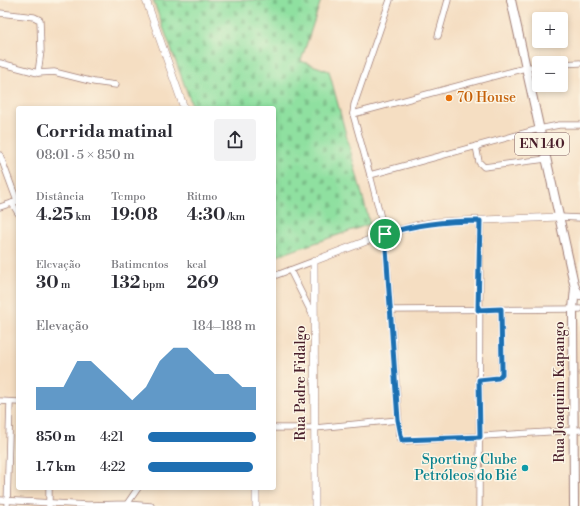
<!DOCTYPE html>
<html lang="pt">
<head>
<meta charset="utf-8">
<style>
  :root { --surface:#fff; --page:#f2f2f3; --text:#2b2b33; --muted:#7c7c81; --accent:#1f6fb2 }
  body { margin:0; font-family:"Libre Bodoni",serif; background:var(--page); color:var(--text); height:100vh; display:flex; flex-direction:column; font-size:15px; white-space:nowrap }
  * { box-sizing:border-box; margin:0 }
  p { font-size:13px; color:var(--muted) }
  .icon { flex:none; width:22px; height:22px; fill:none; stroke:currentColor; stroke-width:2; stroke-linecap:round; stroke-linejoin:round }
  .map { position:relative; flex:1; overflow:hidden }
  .panel { position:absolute; left:16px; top:106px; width:260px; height:384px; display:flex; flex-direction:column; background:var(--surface); border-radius:4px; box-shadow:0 2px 6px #0003 }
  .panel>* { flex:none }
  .buttons { position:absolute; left:532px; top:12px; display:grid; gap:8px }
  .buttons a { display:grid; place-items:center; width:36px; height:36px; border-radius:4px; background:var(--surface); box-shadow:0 2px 6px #0003; font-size:20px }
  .pin { position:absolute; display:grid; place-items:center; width:34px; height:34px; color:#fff; margin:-17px; border:2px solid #fff; border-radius:50%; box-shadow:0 1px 4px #0007 }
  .round { display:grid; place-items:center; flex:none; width:42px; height:42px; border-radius:4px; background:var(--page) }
  .head { display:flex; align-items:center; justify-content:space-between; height:68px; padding:0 20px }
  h1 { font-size:18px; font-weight:700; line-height:30px }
  .stats { display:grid; grid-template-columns:repeat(3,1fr); gap:6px; height:68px; padding:4px 20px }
  .stats div { display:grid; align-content:center }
  .stats b { font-size:17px; font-weight:700 }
  .stats small { font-size:11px; font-weight:400 }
  .stats p { font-size:11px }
  .chart { height:112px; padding:8px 20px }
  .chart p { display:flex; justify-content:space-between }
  .chart svg { width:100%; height:72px; margin-top:4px; fill:var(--accent); opacity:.7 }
  ul { padding:0 20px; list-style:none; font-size:13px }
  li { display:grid; grid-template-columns:64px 48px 1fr; align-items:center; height:30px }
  li i { height:10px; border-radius:5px; background:var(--accent) }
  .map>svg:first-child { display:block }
</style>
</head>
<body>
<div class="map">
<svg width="580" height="506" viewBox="0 0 580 506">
  <defs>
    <pattern id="cemetery-stones" width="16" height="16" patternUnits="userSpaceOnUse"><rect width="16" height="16" fill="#8fe0a0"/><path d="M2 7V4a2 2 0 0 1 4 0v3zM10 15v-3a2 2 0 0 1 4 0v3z" fill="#7dc08a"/></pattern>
  </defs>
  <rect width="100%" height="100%" fill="#fcf5e5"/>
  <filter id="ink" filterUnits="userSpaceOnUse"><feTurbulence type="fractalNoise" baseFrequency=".025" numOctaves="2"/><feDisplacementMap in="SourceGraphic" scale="8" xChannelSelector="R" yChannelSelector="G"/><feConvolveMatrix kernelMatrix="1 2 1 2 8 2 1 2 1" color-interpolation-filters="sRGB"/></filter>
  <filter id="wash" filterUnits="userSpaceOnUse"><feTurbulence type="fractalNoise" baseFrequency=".012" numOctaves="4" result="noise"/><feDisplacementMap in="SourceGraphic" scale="16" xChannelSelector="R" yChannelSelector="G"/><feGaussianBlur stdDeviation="0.9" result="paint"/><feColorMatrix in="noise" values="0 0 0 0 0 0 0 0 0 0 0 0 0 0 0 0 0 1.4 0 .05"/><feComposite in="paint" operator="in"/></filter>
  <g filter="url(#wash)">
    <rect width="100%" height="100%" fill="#f5dec2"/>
    <path fill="url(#cemetery-stones)" stroke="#6c8066" d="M153 0H321L301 61 329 71 370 224 274 257V108H193Z"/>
  </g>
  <g filter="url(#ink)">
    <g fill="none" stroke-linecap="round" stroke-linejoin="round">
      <g stroke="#a07e76" stroke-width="7">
        <g id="minor">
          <path d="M0 13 34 17 40 20 41 51 38 73"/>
          <path d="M438 36 448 0"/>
          <path d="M0 63 38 73 54 72 94 82 116 85"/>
          <path d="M561 64 580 63"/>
          <path d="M539 66 525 68 353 114 370 175 539 129 559 125H580"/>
          <path d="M353 114 354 105 390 0"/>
          <path d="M476 146 479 162 484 167 546 159"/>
          <path d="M0 155 17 201"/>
          <path d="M370 175 385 234 400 438 405 441 580 430"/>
          <path d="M12 203 18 213"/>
          <path d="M0 207 18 201"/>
          <path d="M559 217 580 218"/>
          <path d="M290 270 314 318"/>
          <path d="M274 276 314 261"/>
          <path d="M391 310 580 309"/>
          <path d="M479 380 498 378 502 374 501 309"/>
          <path d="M0 401 18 402"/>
          <path d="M274 428H315L398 420"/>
          <path d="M49 488V506"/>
          <path d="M0 500 88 505 127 504 138 488"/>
          <path d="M127 504 151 506"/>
          <path d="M7 506 10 402"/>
          <path d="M479 506 480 221"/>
        </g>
      </g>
      <g stroke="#a07e76" stroke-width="8">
        <g id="tertiary">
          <path d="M146 0 184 108"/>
          <path d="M256 506V488"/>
          <path d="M315 506 314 261 385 234 414 226 436 222 559 217"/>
        </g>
      </g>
      <g stroke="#a07e76" stroke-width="10">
        <g id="primary">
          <path d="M511 0 575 288 580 295"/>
          <path d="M574 506 573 309 575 288"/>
        </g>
      </g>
      <use href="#minor" stroke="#fff" stroke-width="5.5"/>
      <use href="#tertiary" stroke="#fff" stroke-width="7"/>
      <use href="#primary" stroke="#fff" stroke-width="8"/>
    </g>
  </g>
  <g fill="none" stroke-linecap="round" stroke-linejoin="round" filter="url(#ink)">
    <g stroke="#fff" stroke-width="8">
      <path id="route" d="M480 221 478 310 501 309 502 368V374L498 378 479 380 480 437 402 440 398 420 385 234C416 224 447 221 480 221Z"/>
    </g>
    <use href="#route" stroke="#1f6fb2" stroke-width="5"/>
  </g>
  <circle fill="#e8710a" stroke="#fcf5e5" stroke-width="1.5" cx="449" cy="98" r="4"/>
  <circle fill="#0f9aa8" stroke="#fcf5e5" stroke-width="1.5" cx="525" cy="468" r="4"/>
  <g text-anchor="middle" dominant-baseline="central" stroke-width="3" stroke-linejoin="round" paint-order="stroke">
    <rect fill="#fcf5e5" stroke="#7f5f63" stroke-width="1" x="515" y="133" width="54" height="22" rx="3"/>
    <g font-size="13" font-weight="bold" fill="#4a1f2b">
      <text x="542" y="144">EN 140</text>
    </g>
    <g font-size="14" fill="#c56008" stroke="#fcf5e5" text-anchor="start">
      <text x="457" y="98">70 House</text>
    </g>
    <g font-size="14" fill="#4a1f2b" stroke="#fcf5e5">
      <text transform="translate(301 383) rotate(-90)">Rua Padre Fidalgo</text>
      <text transform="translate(560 392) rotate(-90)">Rua Joaquim Kapango</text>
    </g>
    <g font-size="14" fill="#0d838f" stroke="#fcf5e5" text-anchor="end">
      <text x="517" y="460">Sporting Clube<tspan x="517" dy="16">Petróleos do Bié</tspan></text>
    </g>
  </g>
</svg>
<div class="buttons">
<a>+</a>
<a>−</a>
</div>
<div class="pin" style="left:385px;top:234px;background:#1e9e55"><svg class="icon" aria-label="arrive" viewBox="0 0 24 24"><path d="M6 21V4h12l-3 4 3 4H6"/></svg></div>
<section class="panel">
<div class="head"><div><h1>Corrida matinal</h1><p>08:01 · 5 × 850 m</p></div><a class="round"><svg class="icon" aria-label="share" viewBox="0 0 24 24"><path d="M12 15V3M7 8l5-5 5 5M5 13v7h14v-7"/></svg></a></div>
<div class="stats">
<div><p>Distância</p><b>4.25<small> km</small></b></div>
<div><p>Tempo</p><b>19:08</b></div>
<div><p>Ritmo</p><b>4:30<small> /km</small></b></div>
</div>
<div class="stats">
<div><p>Elevação</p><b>30<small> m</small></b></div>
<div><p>Batimentos</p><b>132<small> bpm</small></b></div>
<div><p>kcal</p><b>269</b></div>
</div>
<div class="chart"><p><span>Elevação</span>184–188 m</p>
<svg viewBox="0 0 160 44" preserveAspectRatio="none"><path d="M0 44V30L10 30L20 30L30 14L40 14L50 22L60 30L70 38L80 30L90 14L100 6L110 6L120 14L130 22L140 22L150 30L160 30V44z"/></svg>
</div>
<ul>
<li><b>850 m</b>4:21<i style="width:100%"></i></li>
<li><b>1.7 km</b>4:22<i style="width:97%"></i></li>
</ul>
</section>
</div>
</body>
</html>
